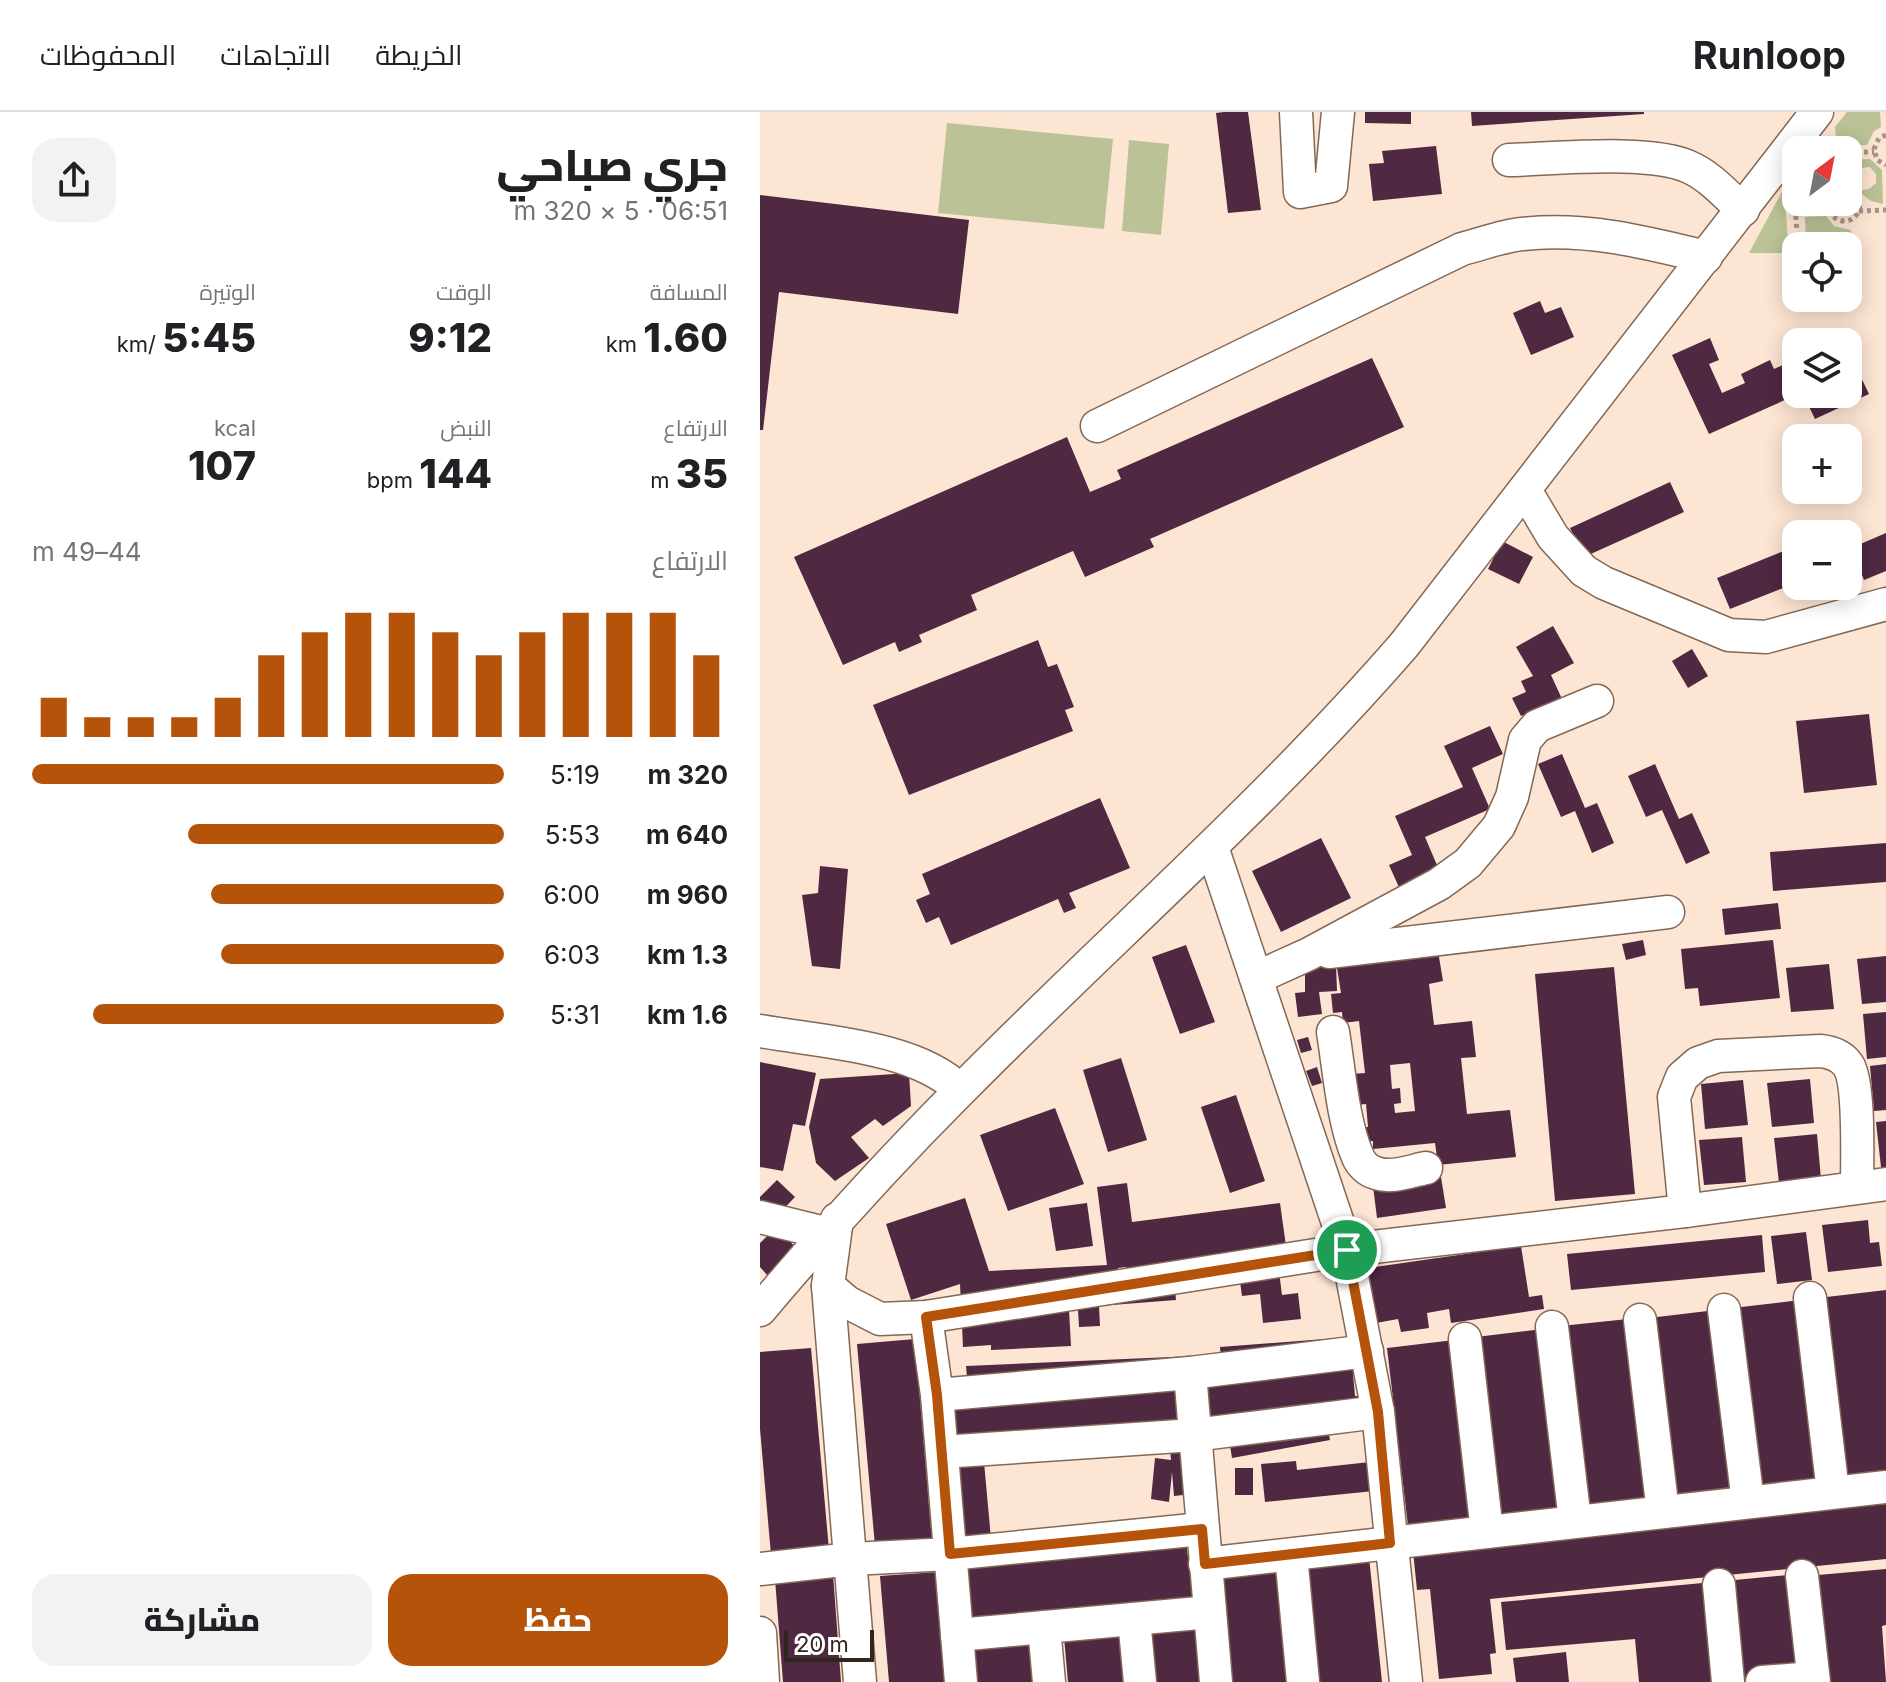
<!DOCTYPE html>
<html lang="ar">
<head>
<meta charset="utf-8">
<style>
  :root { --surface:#fff; --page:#f2f2f2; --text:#202124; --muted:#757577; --line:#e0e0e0; --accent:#b45309 }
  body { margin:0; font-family:Inter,Cairo,sans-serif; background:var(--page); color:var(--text); direction:rtl; height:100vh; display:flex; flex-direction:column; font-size:30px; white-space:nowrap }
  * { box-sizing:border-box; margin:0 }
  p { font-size:26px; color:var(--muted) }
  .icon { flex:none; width:44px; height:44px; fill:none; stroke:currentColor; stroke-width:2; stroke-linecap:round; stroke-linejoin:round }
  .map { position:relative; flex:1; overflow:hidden; direction:ltr }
  .details { display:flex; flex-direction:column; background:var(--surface); width:760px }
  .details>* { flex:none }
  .needle { width:52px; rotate:32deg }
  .tools { position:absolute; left:1022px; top:24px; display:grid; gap:16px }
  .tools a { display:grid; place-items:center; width:80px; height:80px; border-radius:16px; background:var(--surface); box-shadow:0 4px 20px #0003; font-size:40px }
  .scale { position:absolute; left:24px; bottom:20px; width:90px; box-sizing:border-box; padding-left:8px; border:4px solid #31261e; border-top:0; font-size:22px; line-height:28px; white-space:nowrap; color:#31261e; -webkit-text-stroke:6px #fff; paint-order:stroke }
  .pin { position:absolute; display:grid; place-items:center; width:68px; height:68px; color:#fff; margin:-34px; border:4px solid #fff; border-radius:50%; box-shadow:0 2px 8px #0007 }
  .round { display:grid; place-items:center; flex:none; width:84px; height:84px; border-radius:24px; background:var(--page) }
  .summary { display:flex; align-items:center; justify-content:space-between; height:136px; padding:0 32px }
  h1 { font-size:44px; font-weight:800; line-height:60px }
  .stats { display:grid; grid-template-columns:repeat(3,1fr); gap:12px; height:136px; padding:8px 32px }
  .stats div { display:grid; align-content:center }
  .stats b { font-size:40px; font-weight:800 }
  .stats small { font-size:22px; font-weight:400 }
  .stats p { font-size:22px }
  .chart { height:224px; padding:16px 32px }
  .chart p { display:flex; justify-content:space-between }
  .chart svg { width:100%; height:144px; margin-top:8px; stroke:var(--accent); stroke-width:6 }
  .cta { display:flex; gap:16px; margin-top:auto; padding:16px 32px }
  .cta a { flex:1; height:92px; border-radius:24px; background:var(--accent); color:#fff; font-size:32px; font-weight:800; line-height:92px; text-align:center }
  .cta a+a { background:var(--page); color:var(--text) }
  ul { padding:0 32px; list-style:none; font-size:26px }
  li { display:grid; grid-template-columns:128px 96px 1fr; align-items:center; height:60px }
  li i { height:20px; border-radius:10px; background:var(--accent) }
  header { display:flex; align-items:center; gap:48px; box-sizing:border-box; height:112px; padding:0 40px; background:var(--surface); border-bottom:2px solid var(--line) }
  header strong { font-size:38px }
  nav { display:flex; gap:44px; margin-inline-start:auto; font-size:28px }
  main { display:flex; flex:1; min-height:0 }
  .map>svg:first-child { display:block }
</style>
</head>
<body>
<header>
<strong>Runloop</strong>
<nav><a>الخريطة</a><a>الاتجاهات</a><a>المحفوظات</a></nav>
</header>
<main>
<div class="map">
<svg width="1126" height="1570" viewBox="0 0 1126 1570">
  <rect width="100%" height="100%" fill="#fde5d3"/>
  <g fill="#bbc396">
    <path d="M1087 0H1120L1121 15 1114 19 1107 33 1077 34 1075 15Z"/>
    <path d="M187 11 353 27 344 117 178 101Z"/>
    <path d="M369 28 409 32 401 123 362 119Z"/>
    <path d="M1110 47 1122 58 1123 92 1111 89 1098 79 1109 77 1116 71V62L1110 55 1098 56 1093 64 1095 72 1092 75 1088 71V48Z"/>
    <path d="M1024 76 1029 141H989Z"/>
    <path d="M1066 104 1074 114 1091 118 1092 137H1088V134H1046L1045 105Z"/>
  </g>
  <g fill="#4f2842" fill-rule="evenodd">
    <path d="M464 0H488L501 98 468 101 456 1Z"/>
    <path d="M605 0H651V12L605 11Z"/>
    <path d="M711 0H884V2L712 14Z"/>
    <path d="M676 34 682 82 613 89 609 52 624 51 622 39Z"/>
    <path d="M0 83 209 108 198 202 19 180 3 318H0Z"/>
    <path d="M780 189 785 201 801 195 814 225 771 243 753 201Z"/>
    <path d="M950 226 959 248 949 252 962 281 985 271 981 262 1010 248 1014 257 1036 247V283L949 322 912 243Z"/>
    <path d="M612 246 644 315 390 427 394 435 325 465 313 439 211 483 217 498 159 523 162 530 139 540 135 530 83 553 34 445 307 325 330 380 361 367 357 358Z"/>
    <path d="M1095 253 1109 282 1055 307 1043 282H1088V256Z"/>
    <path d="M910 370 924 400 824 445 810 416Z"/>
    <path d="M1126 421V459L1104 468 1091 436Z"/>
    <path d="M742 429 773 445 759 472 728 457Z"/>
    <path d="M1036 434V471L970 497 957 466Z"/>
    <path d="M793 514 814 551 791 563 802 587 761 604 752 586 766 580 761 569 773 564 756 535Z"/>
    <path d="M278 528 288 555 297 552 314 595 305 598 313 619 149 683 113 593Z"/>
    <path d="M932 537 948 564 928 576 912 549Z"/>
    <path d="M1109 602 1117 673 1044 681 1036 609Z"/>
    <path d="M730 614 743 642 712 656 730 697 665 725 682 765 642 782 629 753 652 743 635 704 703 675 684 634Z"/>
    <path d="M802 642 825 696 837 691 854 731 832 741 815 699 801 705 778 652Z"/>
    <path d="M895 652 919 707 932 701 950 741 926 752 902 698 886 705 868 664Z"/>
    <path d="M340 686 370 756 309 781 316 796 304 801 298 787 191 833 179 805 166 811 156 788 170 782 162 762Z"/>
    <path d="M561 726 591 786 521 820 492 759Z"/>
    <path d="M1126 731V770L1013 779 1010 740Z"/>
    <path d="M60 754 88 757 80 857 52 854 42 783 58 781Z"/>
    <path d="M1018 791 1021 817 965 823 962 797Z"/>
    <path d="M883 828 886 843 866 848 862 832Z"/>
    <path d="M1013 828 1020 886 940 894 938 876 925 877 921 837Z"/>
    <path d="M426 833 455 910 420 922 392 845Z"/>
    <path d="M678 839 683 869 669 872 674 913 712 909 716 945 701 946 707 1002 750 998 756 1045 678 1053 675 1031 613 1037V1029L599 1030 597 1016 608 1015 606 992 596 993 592 962 605 961 599 909 583 911 582 900 573 901 571 882 581 881 577 856ZM650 951 655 999 635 1001 634 992 641 991 640 976 632 977 630 953Z"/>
    <path d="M1126 844V890L1102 892 1097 847Z"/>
    <path d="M1069 852 1074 897 1031 900 1026 856Z"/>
    <path d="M576 853 577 879 559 880 562 902 538 905 535 881 545 880V854Z"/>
    <path d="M854 855 875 1082 795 1089 775 862Z"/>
    <path d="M1126 900V945L1107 947 1103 902Z"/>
    <path d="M548 925 552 938 541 941 537 928Z"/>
    <path d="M361 946 387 1028 348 1040 323 958Z"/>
    <path d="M0 950 56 961 45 1014 33 1012 23 1059 0 1055Z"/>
    <path d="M1126 952V998L1114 999 1110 954Z"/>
    <path d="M557 955 562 971 552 974 546 959Z"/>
    <path d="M149 961 151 994 123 1014 115 1007 91 1025 109 1046 75 1069 56 1051 49 1015 60 967Z"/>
    <path d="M1050 967 1054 1011 1012 1015 1007 971Z"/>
    <path d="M983 968 988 1013 945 1017 941 972Z"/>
    <path d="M476 983 505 1069 470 1081 441 995Z"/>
    <path d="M295 996 324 1072 248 1099 220 1023Z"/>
    <path d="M1126 1009V1055H1121L1116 1010Z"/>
    <path d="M1057 1022 1061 1067 1019 1071 1014 1026Z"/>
    <path d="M982 1025 986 1070 944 1073 939 1028Z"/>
    <path d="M681 1065 686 1096 617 1106 613 1074Z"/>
    <path d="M17 1068 35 1085 13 1108 0 1096V1085Z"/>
    <path d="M367 1071 372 1110 520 1091 526 1134 516 1136 522 1183 538 1181 541 1207 503 1211 500 1182 482 1184 476 1141 413 1149 416 1188 339 1194 340 1214 319 1215 317 1181 367 1178 366 1155 358 1156 359 1177 308 1180 311 1234 231 1238V1233L203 1235 200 1172 151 1188 126 1112 205 1086 229 1159 347 1153 337 1075Z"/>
    <path d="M327 1091 333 1134 296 1139 289 1096Z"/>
    <path d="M1108 1108 1110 1131 1119 1130 1122 1154 1068 1160 1062 1113Z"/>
    <path d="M17 1115 36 1136 7 1163 0 1155V1131Z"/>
    <path d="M1046 1120 1052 1168 1017 1172 1011 1124Z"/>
    <path d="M1002 1123 1005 1160 811 1178 807 1142Z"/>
    <path d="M761 1134 769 1185 782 1183 784 1197 691 1211 689 1197 667 1201 669 1216 641 1220 638 1207 616 1211 608 1156Z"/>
    <path d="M1126 1178V1359L1080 1364 1058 1186Z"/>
    <path d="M1040 1188 1061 1366 994 1374 973 1196Z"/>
    <path d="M956 1198 977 1376 910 1384 889 1206Z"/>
    <path d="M868 1207 889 1385 822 1393 801 1214Z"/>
    <path d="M783 1217 804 1396 737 1403 716 1225Z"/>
    <path d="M603 1224 607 1260 593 1262 595 1284 617 1285 564 1297 570 1328 472 1346 466 1308H448L443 1269 462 1258 460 1235Z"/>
    <path d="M155 1227 172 1429 115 1434 97 1232Z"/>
    <path d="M694 1228 715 1406 648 1414 627 1236Z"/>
    <path d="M51 1236 69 1438 11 1443 0 1317V1240Z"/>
    <path d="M434 1244 436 1280 415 1281 417 1310 442 1381 414 1384 412 1360 409 1390 391 1387 395 1346 411 1348 408 1314 192 1330 189 1295 208 1277 206 1254Z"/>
    <path d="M536 1349 537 1358 610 1350 614 1379 505 1390 501 1352Z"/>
    <path d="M224 1350 231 1427 201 1430 194 1352Z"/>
    <rect x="475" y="1356" width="18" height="27"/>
    <path d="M1126 1392V1447L730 1487 736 1541 730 1542 732 1562 679 1567 670 1477 657 1478 653 1439Z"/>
    <path d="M426 1428 433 1490 210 1513 203 1451Z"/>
    <path d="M532 1429 515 1456 528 1570H463L451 1462 478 1459 477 1431Z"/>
    <path d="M609 1445 622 1570H557L544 1451Z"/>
    <path d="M1126 1457V1513L1122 1514 1126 1570H1068L1058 1463Z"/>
    <path d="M178 1460 186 1570H129L120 1464Z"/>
    <path d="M73 1462 81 1570H23L15 1467Z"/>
    <path d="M1028 1463 1035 1551 1054 1549 1020 1570H879L875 1527 746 1538 741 1490Z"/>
    <path d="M440 1510 445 1570H388L383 1514Z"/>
    <path d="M361 1520 365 1570H308L304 1525Z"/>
    <path d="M270 1526 274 1570H216L213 1531Z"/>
    <path d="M806 1540 809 1570H756L753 1546Z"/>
  </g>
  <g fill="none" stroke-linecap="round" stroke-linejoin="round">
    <g stroke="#836855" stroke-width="35">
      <g id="minor">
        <path d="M536 0 540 80 571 74 578 0"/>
        <path d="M749 48C794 47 891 37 929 55 950 64 966 83 983 98"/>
        <path d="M337 314 702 137C722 132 742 124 762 122 826 115 885 130 946 145"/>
        <path d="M765 378 793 425 824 459 844 471 969 523 1006 525 1126 492"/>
        <path d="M452 735 587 1138 618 1300 646 1570"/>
        <path d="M569 840 908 800"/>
        <path d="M496 866 549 842 679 772 708 751 739 714 752 685 765 628 777 614 837 589"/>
        <path d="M0 919C61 930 156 934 200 978"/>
        <path d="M573 920C579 957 583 1011 598 1045 601 1052 608 1059 616 1061 631 1067 651 1059 666 1056"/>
        <path d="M925 1099 914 985 922 965 938 951 958 944 1060 939C1071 940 1081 943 1088 953 1100 970 1097 1050 1097 1075"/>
        <path d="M0 1105 65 1121"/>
        <path d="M77 1107 68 1174 100 1570"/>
        <path d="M68 1174 87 1190 120 1207 166 1205 587 1138 925 1099 1126 1072"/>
        <path d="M1050 1186 1073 1380"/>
        <path d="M0 1198C64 1122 130 1049 200 979 347 830 506 692 644 533L1057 0"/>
        <path d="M964 1198 988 1390"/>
        <path d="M166 1205 177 1283 201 1570"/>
        <path d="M880 1208 903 1400"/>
        <path d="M792 1215 815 1409"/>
        <path d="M705 1227 727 1420"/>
        <path d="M430 1261 456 1570"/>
        <path d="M177 1283 430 1261 607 1239"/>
        <path d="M182 1340 434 1323 618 1300"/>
        <path d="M531 1443 543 1570"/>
        <path d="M445 1452 1126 1375"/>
        <path d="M0 1457 91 1447 190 1442 442 1417"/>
        <path d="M1042 1464 1054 1570"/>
        <path d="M959 1473 968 1570"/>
        <path d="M374 1507 380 1570"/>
        <path d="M284 1515 289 1570"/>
        <path d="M0 1521 3 1570"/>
        <path d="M197 1523 450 1500"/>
        <path d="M1002 1570 1053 1566"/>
      </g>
    </g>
    <g stroke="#a89587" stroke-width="5" stroke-dasharray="4 4" stroke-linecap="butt">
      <path d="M1126 23 1119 26 1114 37 1117 48 1126 53"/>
      <path d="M1088 40H1114"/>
      <path d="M1034 80 1038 134"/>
      <path d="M1070 90V101C1082 116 1100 109 1100 90L1088 79"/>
      <path d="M1099 99 1126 98"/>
      <path d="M1035 101 1069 99"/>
    </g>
    <use href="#minor" stroke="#fff" stroke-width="32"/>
  </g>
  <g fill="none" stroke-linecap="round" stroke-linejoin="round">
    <g stroke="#fff" stroke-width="16">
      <path id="route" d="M587 1138 618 1300 630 1431 445 1452 442 1417 190 1442 177 1283 166 1205Z"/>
    </g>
    <use href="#route" stroke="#b45309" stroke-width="10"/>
  </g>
</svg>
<div class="tools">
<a><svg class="needle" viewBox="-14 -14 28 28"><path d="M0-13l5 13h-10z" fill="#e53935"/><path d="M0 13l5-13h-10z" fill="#757577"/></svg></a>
<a><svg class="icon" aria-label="locate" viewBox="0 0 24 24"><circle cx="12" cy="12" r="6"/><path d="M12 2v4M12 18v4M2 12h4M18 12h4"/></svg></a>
<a><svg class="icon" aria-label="layers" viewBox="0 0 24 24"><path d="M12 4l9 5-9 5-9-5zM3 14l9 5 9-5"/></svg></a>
<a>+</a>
<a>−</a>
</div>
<div class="scale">20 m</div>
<div class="pin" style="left:587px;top:1138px;background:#1e9e55"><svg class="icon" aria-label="arrive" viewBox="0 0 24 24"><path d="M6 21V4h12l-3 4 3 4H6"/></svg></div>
</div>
<section class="details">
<div class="summary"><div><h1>جري صباحي</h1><p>06:51 · 5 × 320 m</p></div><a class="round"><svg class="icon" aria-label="share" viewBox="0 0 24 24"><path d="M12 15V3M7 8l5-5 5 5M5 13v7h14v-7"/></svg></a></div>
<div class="stats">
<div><p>المسافة</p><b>1.60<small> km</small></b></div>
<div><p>الوقت</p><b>9:12</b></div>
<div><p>الوتيرة</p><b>5:45<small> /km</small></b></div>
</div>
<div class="stats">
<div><p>الارتفاع</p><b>35<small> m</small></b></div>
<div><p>النبض</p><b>144<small> bpm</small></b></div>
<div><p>kcal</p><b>107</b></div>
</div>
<div class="chart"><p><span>الارتفاع</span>44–49 m</p>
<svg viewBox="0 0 160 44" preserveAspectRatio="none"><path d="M5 44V32M15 44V38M25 44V38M35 44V38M45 44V32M55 44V19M65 44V12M75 44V6M85 44V6M95 44V12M105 44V19M115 44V12M125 44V6M135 44V6M145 44V6M155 44V19"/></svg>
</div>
<ul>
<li><b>320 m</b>5:19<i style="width:100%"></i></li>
<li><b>640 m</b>5:53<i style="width:67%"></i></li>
<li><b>960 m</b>6:00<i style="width:62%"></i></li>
<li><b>1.3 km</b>6:03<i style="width:60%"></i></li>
<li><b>1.6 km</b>5:31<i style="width:87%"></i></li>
</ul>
<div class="cta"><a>حفظ</a><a>مشاركة</a></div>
</section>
</main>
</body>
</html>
